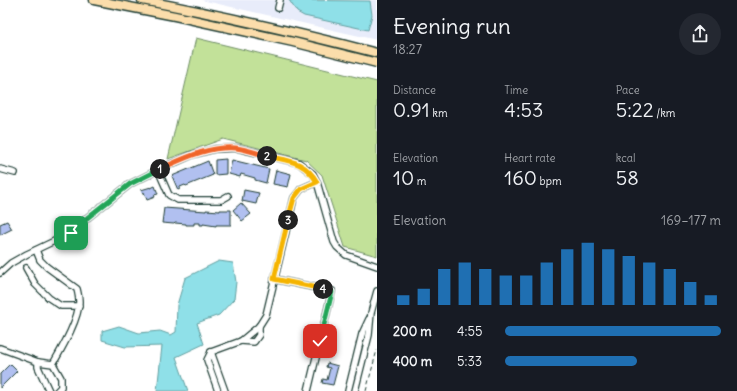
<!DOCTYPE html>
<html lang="en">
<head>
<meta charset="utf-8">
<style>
  :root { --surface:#171b24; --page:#242831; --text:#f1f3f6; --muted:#9ea1a6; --accent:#1f6fb2 }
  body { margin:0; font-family:Delius,sans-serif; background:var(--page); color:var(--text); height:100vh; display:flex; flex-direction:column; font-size:15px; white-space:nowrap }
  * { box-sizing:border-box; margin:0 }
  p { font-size:13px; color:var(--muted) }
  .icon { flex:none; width:22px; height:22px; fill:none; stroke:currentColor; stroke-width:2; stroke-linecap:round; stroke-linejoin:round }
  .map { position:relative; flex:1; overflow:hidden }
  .sheet { display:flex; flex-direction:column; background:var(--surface); width:360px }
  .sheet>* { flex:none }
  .pin { position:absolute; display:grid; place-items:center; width:34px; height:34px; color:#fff; margin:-17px; border-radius:8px; box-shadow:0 2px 6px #0006 }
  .km { position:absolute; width:20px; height:20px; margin:-10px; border-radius:50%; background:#222; color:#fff; font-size:11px; line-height:20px; text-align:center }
  .round { display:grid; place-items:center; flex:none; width:42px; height:42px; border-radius:21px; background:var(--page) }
  .head { display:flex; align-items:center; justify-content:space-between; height:68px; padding:0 16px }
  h1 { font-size:22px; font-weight:600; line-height:30px }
  .figures { display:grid; grid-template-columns:repeat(3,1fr); gap:6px; height:68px; padding:4px 16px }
  .figures div { display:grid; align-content:center }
  .figures b { font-size:20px; font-weight:600 }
  .figures small { font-size:11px; font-weight:400 }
  .figures p { font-size:11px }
  .chart { height:112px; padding:8px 16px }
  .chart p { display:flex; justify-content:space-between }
  .chart svg { width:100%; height:72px; margin-top:4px; stroke:var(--accent); stroke-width:6 }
  ul { padding:0 16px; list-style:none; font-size:13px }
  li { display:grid; grid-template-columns:64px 48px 1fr; align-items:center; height:30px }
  li i { height:10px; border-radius:5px; background:var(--accent) }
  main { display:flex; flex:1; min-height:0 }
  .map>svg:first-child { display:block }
</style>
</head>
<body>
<main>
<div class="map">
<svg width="377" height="391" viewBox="0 0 377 391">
  <rect width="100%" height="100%" fill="#fff"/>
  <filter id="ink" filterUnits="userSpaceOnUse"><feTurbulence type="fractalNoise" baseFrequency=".025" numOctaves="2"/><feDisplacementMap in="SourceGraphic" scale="8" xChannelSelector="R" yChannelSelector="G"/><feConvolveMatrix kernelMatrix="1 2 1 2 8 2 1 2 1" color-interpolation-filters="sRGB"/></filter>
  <g filter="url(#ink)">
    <path fill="#e8ecfa" d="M201 0H377V40Z"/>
    <path fill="#c2e199" stroke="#708f66" d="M196 38 377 82V256L345 247 322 175 306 160 223 139 168 159Z"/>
    <g fill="#8fe0e8" stroke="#629fa0">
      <path d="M289 0 370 1 372 15 368 30 304 16 297 12Z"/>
      <path d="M219 261 233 263 236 282 234 299 219 315 197 323 204 344 176 357 188 391H157L162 346 125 347 102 340V331L119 326 139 333 160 331 171 335 176 332 177 305 185 278Z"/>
    </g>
    <g fill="#b1c0f0" stroke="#1f3d34">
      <path d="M226 159V174L215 175V160Z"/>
      <path d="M232 160 269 169 266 183 255 180V178L241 174 240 177 229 174Z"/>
      <path d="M208 161 213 175 186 186 185 185 180 187V189L178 190 172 176Z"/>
      <path d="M276 170 291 174 288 187 273 184Z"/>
      <path d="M155 186 158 194 154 195 155 197 147 200 144 192 142 193 141 190 151 187V188Z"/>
      <path d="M244 190 259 193 256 204 242 201Z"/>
      <path d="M241 203 251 214 242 221 233 210Z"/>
      <path d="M164 208 206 211V210L220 211V210H231V225H216V226L203 224V225H200V223H194V225H186V224L175 223 174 224 162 223Z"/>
      <path d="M7 221 12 229 0 235V224Z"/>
      <path d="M327 363 338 366 333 385 322 383 323 379 327 380 330 368 326 367Z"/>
      <path d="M10 364 17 371 0 388V374Z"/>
    </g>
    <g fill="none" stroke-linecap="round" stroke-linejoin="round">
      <g stroke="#1f3d34" stroke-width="8">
        <g id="minor">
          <path d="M278 8 280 0"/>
          <path d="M0 169 15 173"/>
          <path d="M158 170 169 195 178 200H221L228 196"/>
          <path d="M36 250 40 260 47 267 77 289C78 293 79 298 79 302 79 319 62 348 53 364"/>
          <path d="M26 268 35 284 49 298 61 306H79"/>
          <path d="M0 273 11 263 27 254 71 233 87 218 130 184 158 170 192 155 215 149 237 148 299 163 313 174 317 182 334 242 337 247 346 255 377 266"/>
          <path d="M274 279 332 291 308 391"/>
          <path d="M241 341 254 342 259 335V326"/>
          <path d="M0 348 38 362 53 364 61 378V387L57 391"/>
          <path d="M211 352 241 341 259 326 266 315 294 198 301 189 317 182"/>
          <path d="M211 352 207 360 218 391"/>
          <path d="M211 352 225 391"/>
          <path d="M38 362V367L49 391"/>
          <path d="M348 391 362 334 369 319"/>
          <path d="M355 391 369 335 371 313 377 291"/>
        </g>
      </g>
      <g stroke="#1f3d34" stroke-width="11">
        <g id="highway">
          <path d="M94 0 175 16 293 42 377 63"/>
          <path d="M142 0C221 15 299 33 377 53"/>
        </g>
      </g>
      <path stroke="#1f3d34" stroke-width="1" stroke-dasharray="4 3" stroke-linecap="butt" d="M366 391 377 350"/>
      <use href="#minor" stroke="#fff" stroke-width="5.5"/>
      <use href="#highway" stroke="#fbddab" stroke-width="8"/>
    </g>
  </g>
  <g fill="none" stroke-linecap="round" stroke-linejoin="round" filter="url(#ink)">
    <g stroke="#fff" stroke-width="8">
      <path id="split-1" d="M71 233 87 218 130 184 160 169"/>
    </g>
    <g stroke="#fff" stroke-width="8">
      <path id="split-2" d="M160 169C185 158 208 146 236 148 246 149 257 153 267 156"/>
    </g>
    <g stroke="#fff" stroke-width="8">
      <path id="split-3" d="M267 156C288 161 304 160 317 182L301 189 294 198 288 220"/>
    </g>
    <g stroke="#fff" stroke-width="8">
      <path id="split-4" d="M288 220 274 279 323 289"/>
    </g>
    <g stroke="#fff" stroke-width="8">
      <path id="split-5" d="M320 341 332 292 323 289"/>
    </g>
    <use href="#split-1" stroke="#22a559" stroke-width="5"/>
    <use href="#split-2" stroke="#f0652b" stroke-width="5"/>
    <use href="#split-3" stroke="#f5b400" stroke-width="5"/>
    <use href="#split-4" stroke="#f5b400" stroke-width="5"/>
    <use href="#split-5" stroke="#22a559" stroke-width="5"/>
  </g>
</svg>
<div class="pin" style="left:71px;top:233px;background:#1e9e55"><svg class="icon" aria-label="arrive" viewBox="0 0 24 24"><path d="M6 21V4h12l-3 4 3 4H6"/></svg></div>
<div class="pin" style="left:320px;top:341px;background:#d93025"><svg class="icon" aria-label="check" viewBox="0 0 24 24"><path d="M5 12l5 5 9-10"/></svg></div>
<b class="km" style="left:160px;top:169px">1</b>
<b class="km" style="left:267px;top:156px">2</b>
<b class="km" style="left:288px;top:220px">3</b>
<b class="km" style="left:323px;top:289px">4</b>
</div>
<section class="sheet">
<div class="head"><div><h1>Evening run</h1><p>18:27</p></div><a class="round"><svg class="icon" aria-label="share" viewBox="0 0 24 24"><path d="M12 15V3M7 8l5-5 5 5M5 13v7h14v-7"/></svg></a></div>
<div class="figures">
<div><p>Distance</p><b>0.91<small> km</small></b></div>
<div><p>Time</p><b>4:53</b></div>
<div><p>Pace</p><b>5:22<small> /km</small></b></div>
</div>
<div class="figures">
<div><p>Elevation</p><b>10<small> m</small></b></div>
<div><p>Heart rate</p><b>160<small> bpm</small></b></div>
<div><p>kcal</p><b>58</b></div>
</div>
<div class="chart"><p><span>Elevation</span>169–177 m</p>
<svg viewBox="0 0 160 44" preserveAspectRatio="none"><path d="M5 44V38M15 44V34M25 44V22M35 44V18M45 44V22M55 44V26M65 44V26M75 44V18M85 44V10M95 44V6M105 44V10M115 44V14M125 44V18M135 44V22M145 44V30M155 44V38"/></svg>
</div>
<ul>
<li><b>200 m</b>4:55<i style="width:100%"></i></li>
<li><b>400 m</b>5:33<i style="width:61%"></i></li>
</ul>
</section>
</main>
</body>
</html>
